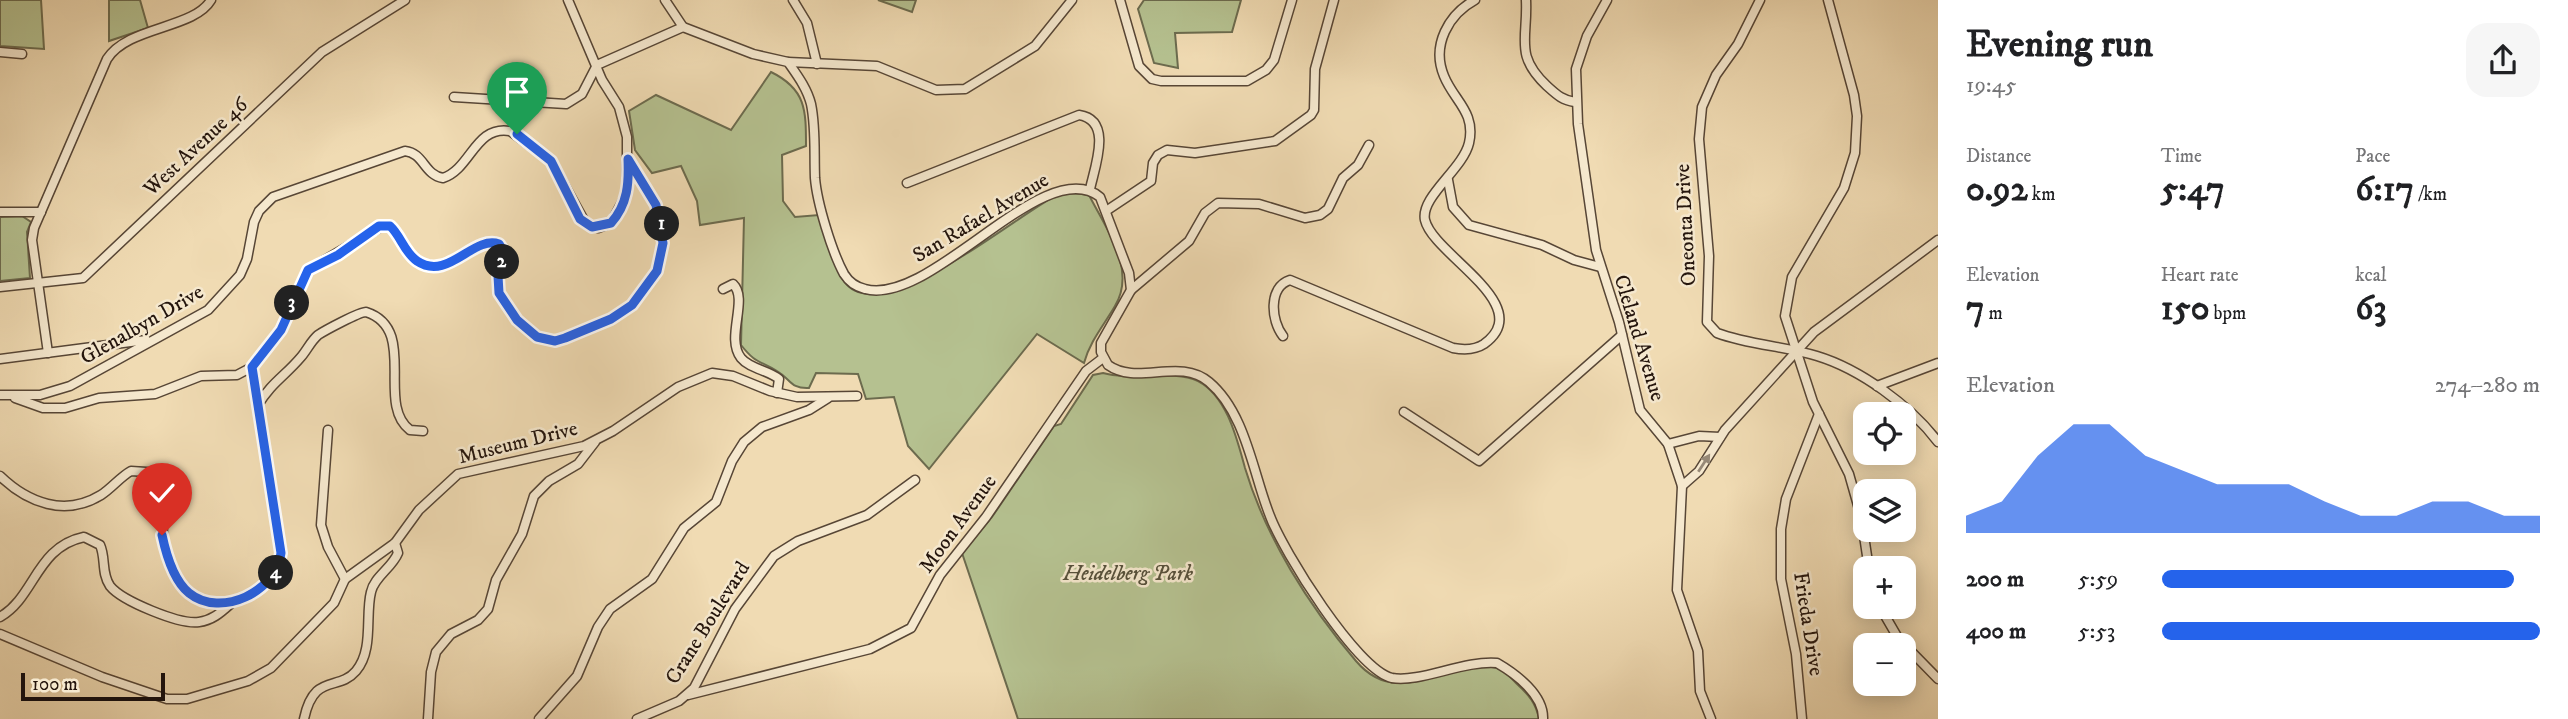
<!DOCTYPE html>
<html lang="en">
<head>
<meta charset="utf-8">
<style>
  :root { --surface:#fff; --page:#f6f6f6; --text:#202124; --muted:#757577; --accent:#2563eb }
  body { margin:0; font-family:"IM FELL DW Pica",serif; background:var(--page); color:var(--text); height:100vh; display:flex; flex-direction:column; font-size:26px; white-space:nowrap }
  * { box-sizing:border-box; margin:0 }
  p { font-size:23px; color:var(--muted) }
  .icon { flex:none; width:38px; height:38px; fill:none; stroke:currentColor; stroke-width:2; stroke-linecap:round; stroke-linejoin:round }
  .map { position:relative; flex:1; overflow:hidden }
  .sheet { display:flex; flex-direction:column; background:var(--surface); width:630px }
  .sheet>* { flex:none }
  .buttons { position:absolute; left:1853px; top:402px; display:grid; gap:14px }
  .buttons a { display:grid; place-items:center; width:63px; height:63px; border-radius:14px; background:var(--surface); box-shadow:0 4px 18px #0003; font-size:35px }
  .scale { position:absolute; left:21px; bottom:18px; width:144px; box-sizing:border-box; padding-left:7px; border:4px solid #24150d; border-top:0; font-size:19px; line-height:24px; white-space:nowrap; color:#24150d; -webkit-text-stroke:5px #f5e8ce; paint-order:stroke }
  .pin { position:absolute; display:grid; place-items:center; width:60px; height:60px; color:#fff; margin:-72px -30px; border-radius:50% 50% 50% 0; rotate:-45deg; box-shadow:0 0 7px #0007 }
  .pin .icon { rotate:45deg }
  .km { position:absolute; width:35px; height:35px; margin:-18px; border-radius:50%; background:#222; color:#fff; font-size:19px; line-height:35px; text-align:center }
  .round { display:grid; place-items:center; flex:none; width:74px; height:74px; border-radius:21px; background:var(--page) }
  .headline { display:flex; align-items:center; justify-content:space-between; height:119px; padding:0 28px }
  h1 { font-size:38px; font-weight:700; line-height:52px }
  .stats { display:grid; grid-template-columns:repeat(3,1fr); gap:10px; height:119px; padding:7px 28px }
  .stats div { display:grid; align-content:center }
  .stats b { font-size:35px; font-weight:700 }
  .stats small { font-size:19px; font-weight:400 }
  .stats p { font-size:19px }
  .chart { height:196px; padding:14px 28px }
  .chart p { display:flex; justify-content:space-between }
  .chart svg { width:100%; height:126px; margin-top:7px; fill:var(--accent); opacity:.7 }
  ul { padding:0 28px; list-style:none; font-size:23px }
  li { display:grid; grid-template-columns:112px 84px 1fr; align-items:center; height:52px }
  li i { height:18px; border-radius:9px; background:var(--accent) }
  main { display:flex; flex:1; min-height:0 }
  .map>svg:first-child { display:block }
</style>
</head>
<body>
<main>
<div class="map">
<svg width="1938" height="719" viewBox="0 0 1938 719">
  <rect width="100%" height="100%" fill="#f0dbb3"/>
  <filter id="stains"><feTurbulence type="fractalNoise" baseFrequency=".00286" numOctaves="4"/><feColorMatrix values="0 0 0 0 .2 0 0 0 0 .09 0 0 0 0 .02 0 0 0 .5 -.17"/></filter>
  <radialGradient id="worn" r=".72"><stop offset=".6" stop-color="#630" stop-opacity="0"/><stop offset="1" stop-color="#630" stop-opacity=".3"/></radialGradient>
  <g fill="#b5c190" stroke="#6c6b4e" stroke-width="2">
    <path d="M0 0H41L44 49 0 46Z"/>
    <path d="M109 0H140L148 28 109 41Z"/>
    <path d="M878 0H916L912 12Z"/>
    <path d="M1144 0H1241L1232 32 1175 33 1178 68 1154 63 1138 9Z"/>
    <path d="M771 72C806 89 806 110 806 146L782 155 783 201 795 217 819 215C826 236 832 262 844 281 878 333 1019 213 1057 195 1066 191 1080 194 1089 195 1106 229 1137 269 1115 306 1104 325 1090 341 1084 363L1037 334 929 469 908 446 894 397 866 399 858 374 816 373 809 388C790 389 791 379 777 371 759 360 756 364 741 345L744 218 700 225 697 201 681 166 652 173 635 150 629 111 656 95 731 130Z"/>
    <path d="M22 216 31 222 27 232 30 278 0 281V217Z"/>
    <path d="M1103 373C1131 381 1173 369 1198 381 1227 396 1237 439 1245 468 1266 538 1309 606 1356 661 1400 713 1450 655 1497 668 1505 670 1511 678 1517 684 1529 695 1536 703 1539 719H1018L962 553 992 517 1054 426 1061 424 1093 375Z"/>
  </g>
  <g fill="none" stroke-linecap="round" stroke-linejoin="round">
    <g stroke="#574636" stroke-width="11">
      <g id="minor">
        <path d="M665 0 683 27 753 54 788 62C797 75 807 88 811 104 816 128 814 153 815 178 817 203 832 252 844 274 849 282 856 287 865 289 932 307 1044 152 1100 197L1129 273 1131 290 1101 343V352L1108 365C1137 386 1180 357 1209 382 1246 413 1253 474 1270 516 1283 551 1357 670 1392 678 1420 683 1464 660 1497 663 1516 674 1544 695 1543 719"/>
        <path d="M793 0 807 23 817 64"/>
        <path d="M1120 0 1139 66 1152 79 1161 81H1247L1266 70 1274 60 1292 0"/>
        <path d="M1526 0C1528 39 1514 55 1547 86 1557 95 1562 100 1575 102"/>
        <path d="M1607 0 1587 36 1576 69 1578 124 1596 250 1619 322 1640 410 1668 444 1682 486 1677 590 1698 651 1700 691 1711 719"/>
        <path d="M1760 0 1738 44 1716 75 1702 107 1699 139 1709 256 1707 322 1717 333C1749 345 1784 346 1817 356 1860 369 1911 406 1938 442"/>
        <path d="M1828 0 1854 95 1857 116 1855 153 1844 188 1792 277 1785 316 1813 402 1849 474 1861 516 1869 569"/>
        <path d="M0 52 22 54"/>
        <path d="M788 62 877 66 936 90 965 89 1035 46 1072 0"/>
        <path d="M597 65 683 27"/>
        <path d="M454 97 566 104 582 94 597 65"/>
        <path d="M1448 180 1453 207 1469 225 1542 245 1574 260 1600 267"/>
        <path d="M907 183 1079 115C1113 120 1095 166 1090 189"/>
        <path d="M1106 211 1151 181 1153 163 1158 155 1167 150 1195 153 1275 141 1311 115 1314 110 1315 69 1334 0"/>
        <path d="M0 212H41"/>
        <path d="M0 287 83 278 322 52 405 0"/>
        <path d="M723 289 733 284C749 299 725 338 741 358 750 369 768 370 779 379L777 393"/>
        <path d="M1131 290 1189 241 1205 213 1218 203 1259 204 1305 218 1320 215 1328 209 1343 178 1358 165 1369 145"/>
        <path d="M1283 336C1271 321 1268 287 1290 280L1453 348C1464 350 1475 350 1484 344 1538 305 1433 255 1425 220 1420 197 1463 169 1469 143 1476 112 1454 101 1444 76 1431 45 1449 14 1475 0"/>
        <path d="M48 353 32 240 34 228 107 59C128 26 194 29 211 0"/>
        <path d="M0 359 146 340"/>
        <path d="M1877 386 1938 363"/>
        <path d="M0 395H40L70 386 208 310 240 275 247 259 254 222 259 211 273 197 405 151C424 153 424 175 443 178 471 169 475 125 510 131L551 161 586 224 598 228 611 223 627 193V137L619 107 602 80 568 0"/>
        <path d="M15 398 43 408H65L99 398 155 394 201 376 237 375 252 367"/>
        <path d="M258 405C271 383 285 376 301 357 307 350 311 341 318 335 324 331 359 312 366 312 419 329 375 404 410 430L423 431"/>
        <path d="M1404 412 1479 461 1622 335"/>
        <path d="M328 430 321 525 328 547 345 579"/>
        <path d="M1668 444 1699 436 1720 437"/>
        <path d="M0 476C28 503 65 517 101 495 112 488 120 477 131 471L162 473 170 485C170 506 159 523 164 544 168 562 177 586 193 596 226 617 277 590 281 553L252 367 281 330 308 270 384 225C402 229 404 256 422 263 449 275 469 243 494 242L504 252 498 276 499 293 517 320 537 337 555 341 565 338 612 319 632 305 657 271 663 243 656 205 628 159"/>
        <path d="M1682 486 1699 471 1725 430 1814 332 1938 240"/>
        <path d="M1880 607 1898 638 1938 679"/>
        <path d="M0 617C35 597 36 547 84 537L100 545C106 558 101 573 110 586 122 601 180 625 199 622 215 620 224 609 235 600"/>
        <path d="M0 634 102 677 167 699H187L248 681 271 668 334 603 345 579 395 543 419 510 458 474 584 446 613 431 678 387 712 373 733 376 770 391 797 397 857 396"/>
        <path d="M688 695 870 649 911 628 940 575 986 517 1086 371 1103 358"/>
        <path d="M304 719C314 672 338 692 356 671 374 650 365 615 371 592 374 577 392 568 398 553L395 543"/>
        <path d="M428 719 431 672 436 652 451 634 478 620 488 609 496 580 522 534 534 496 549 481 578 464 595 442"/>
        <path d="M539 719 577 676 598 627 610 609 652 579 684 528 716 502 732 461 744 442 762 427 809 410 828 398"/>
        <path d="M637 719 679 701 694 688 735 609 774 556 798 541 867 515 915 480"/>
        <path d="M1802 719 1796 654 1781 579V529L1786 499 1819 414"/>
      </g>
    </g>
    <use href="#minor" stroke="#f5e8ce" stroke-width="8"/>
  </g>
  <defs><path id="oneway-solid" d="M-6-.8H1V-3.2L6.5 0L1 3.2V.8H-6Z" transform="scale(1.75)"/></defs>
  <use fill="#978977" href="#oneway-solid" transform="translate(1704 463) rotate(-57)"/>
  <g fill="none" stroke-linecap="round" stroke-linejoin="round">
    <g stroke="#fff" stroke-width="14">
      <path id="route" d="M162 535C166 554 173 580 189 593 221 619 277 591 281 553L252 367 281 330 308 270 338 255 379 226H390C401 236 404 252 417 261 448 282 473 235 499 244L504 252 498 276 499 293 517 320 537 337 555 341 565 338 611 319 632 305 657 271 663 243 656 205 628 159C629 183 628 204 611 223L592 227 580 219 551 161 517 134"/>
    </g>
    <use href="#route" stroke="#2563eb" stroke-width="9"/>
  </g>
  <g text-anchor="middle" dominant-baseline="central" stroke-width="5" stroke-linejoin="round" paint-order="stroke">
    <g font-size="21" fill="#24150d" stroke="#f5e8ce">
      <text transform="translate(196 147) rotate(-43)">West Avenue 46</text>
      <text transform="translate(981 218) rotate(-31)">San Rafael Avenue</text>
      <text transform="translate(1686 225) rotate(-93)">Oneonta Drive</text>
      <text transform="translate(142 325) rotate(-30)">Glenalbyn Drive</text>
      <text transform="translate(1639 338) rotate(73)">Cleland Avenue</text>
      <text transform="translate(518 443) rotate(-14)">Museum Drive</text>
      <text transform="translate(958 524) rotate(-54)">Moon Avenue</text>
      <text transform="translate(708 623) rotate(-58)">Crane Boulevard</text>
      <text transform="translate(1808 624) rotate(81)">Frieda Drive</text>
    </g>
    <g font-size="21" font-style="italic" fill="#57513b" stroke="#f5e8ce">
      <text x="1128" y="574">Heidelberg Park</text>
    </g>
  </g>
  <rect width="100%" height="100%" filter="url(#stains)"/>
  <rect width="100%" height="100%" fill="url(#worn)"/>
</svg>
<div class="buttons">
<a><svg class="icon" aria-label="locate" viewBox="0 0 24 24"><circle cx="12" cy="12" r="6"/><path d="M12 2v4M12 18v4M2 12h4M18 12h4"/></svg></a>
<a><svg class="icon" aria-label="layers" viewBox="0 0 24 24"><path d="M12 4l9 5-9 5-9-5zM3 14l9 5 9-5"/></svg></a>
<a>+</a>
<a>−</a>
</div>
<div class="scale">100 m</div>
<div class="pin" style="left:517px;top:134px;background:#1e9e55"><svg class="icon" aria-label="arrive" viewBox="0 0 24 24"><path d="M6 21V4h12l-3 4 3 4H6"/></svg></div>
<div class="pin" style="left:162px;top:535px;background:#d93025"><svg class="icon" aria-label="check" viewBox="0 0 24 24"><path d="M5 12l5 5 9-10"/></svg></div>
<b class="km" style="left:662px;top:224px">1</b>
<b class="km" style="left:502px;top:262px">2</b>
<b class="km" style="left:292px;top:303px">3</b>
<b class="km" style="left:276px;top:573px">4</b>
</div>
<section class="sheet">
<div class="headline"><div><h1>Evening run</h1><p>19:45</p></div><a class="round"><svg class="icon" aria-label="share" viewBox="0 0 24 24"><path d="M12 15V3M7 8l5-5 5 5M5 13v7h14v-7"/></svg></a></div>
<div class="stats">
<div><p>Distance</p><b>0.92<small> km</small></b></div>
<div><p>Time</p><b>5:47</b></div>
<div><p>Pace</p><b>6:17<small> /km</small></b></div>
</div>
<div class="stats">
<div><p>Elevation</p><b>7<small> m</small></b></div>
<div><p>Heart rate</p><b>150<small> bpm</small></b></div>
<div><p>kcal</p><b>63</b></div>
</div>
<div class="chart"><p><span>Elevation</span>274–280 m</p>
<svg viewBox="0 0 160 44" preserveAspectRatio="none"><path d="M0 44V38L10 33L20 17L30 6L40 6L50 17L60 22L70 27L80 27L90 27L100 33L110 38L120 38L130 33L140 33L150 38L160 38V44z"/></svg>
</div>
<ul>
<li><b>200 m</b>5:59<i style="width:93%"></i></li>
<li><b>400 m</b>5:53<i style="width:100%"></i></li>
</ul>
</section>
</main>
</body>
</html>
